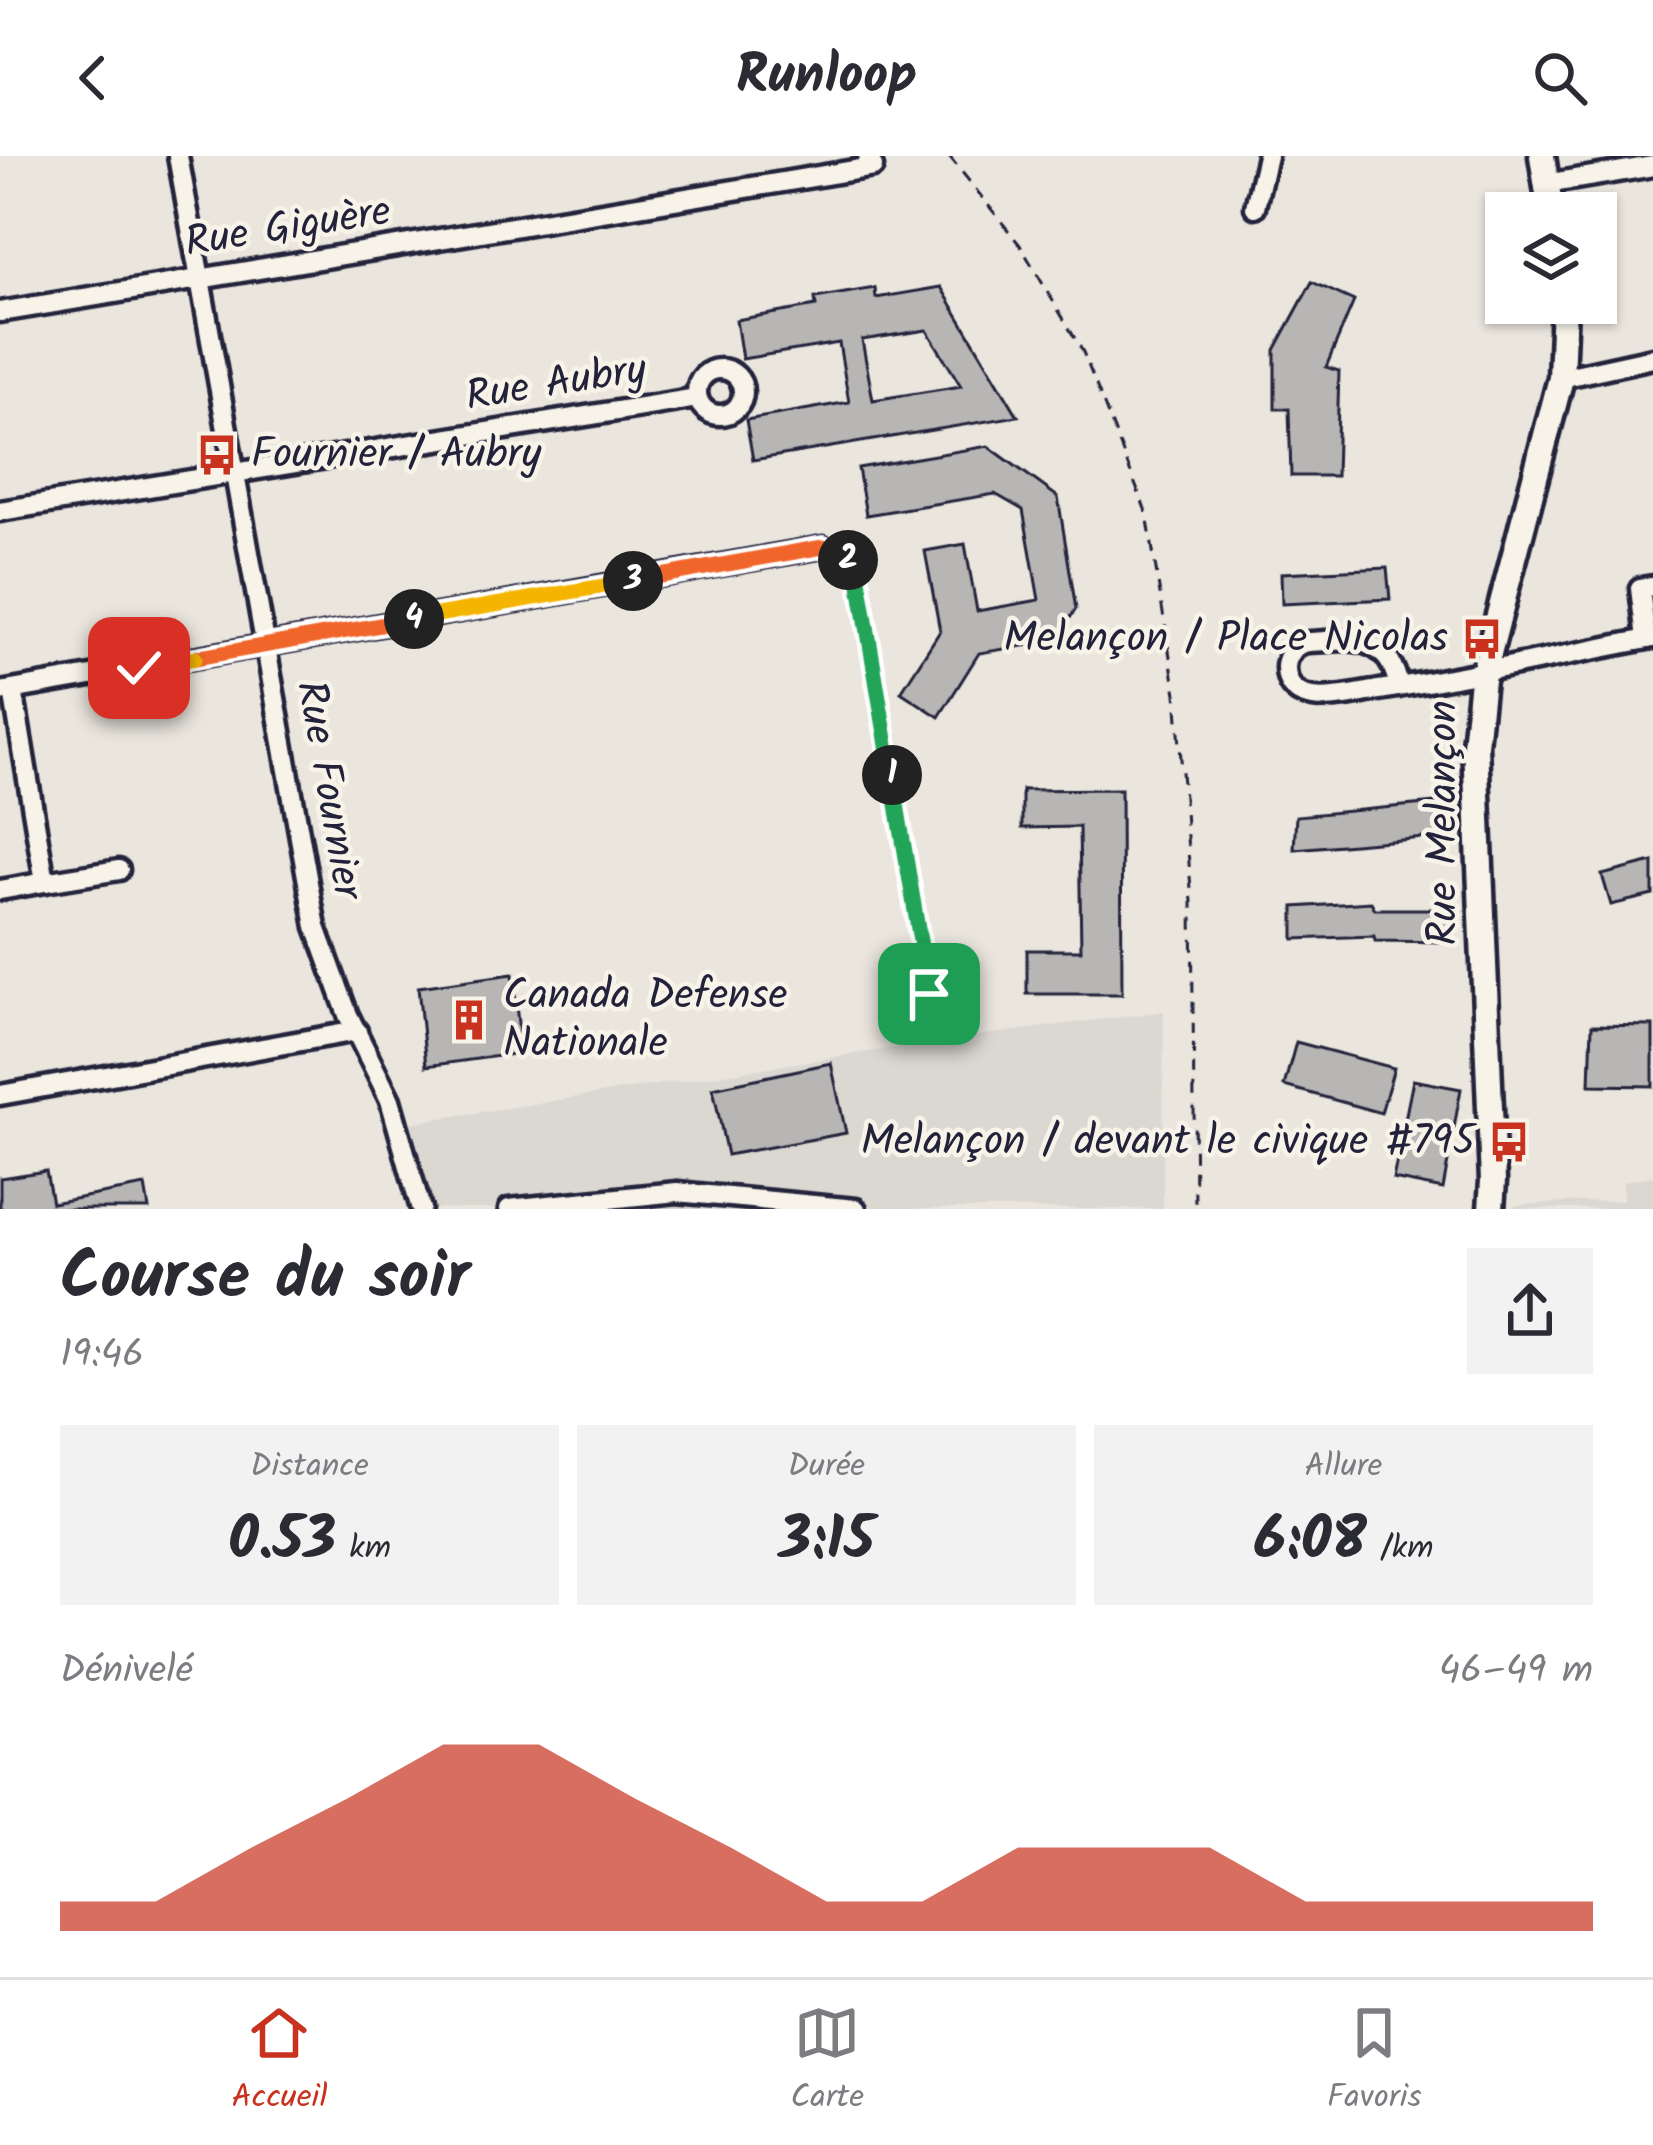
<!DOCTYPE html>
<html lang="fr">
<head>
<meta charset="utf-8">
<style>
  :root { --surface:#fff; --page:#f2f2f3; --text:#2b2b33; --muted:#7c7c81; --line:#e1e1e2; --accent:#c8321e }
  body { margin:0; font-family:Kalam,sans-serif; background:var(--page); color:var(--text); height:100vh; display:flex; flex-direction:column; font-size:45px; white-space:nowrap }
  * { box-sizing:border-box; margin:0 }
  p { font-size:39px; color:var(--muted) }
  .icon { flex:none; width:66px; height:66px; fill:none; stroke:currentColor; stroke-width:2; stroke-linecap:round; stroke-linejoin:round }
  .map { position:relative; height:1053px; overflow:hidden }
  .details { display:flex; flex-direction:column; background:var(--surface); flex:1 }
  .details>* { flex:none }
  .controls { position:absolute; left:1485px; top:36px; display:grid; gap:24px }
  .controls a { display:grid; place-items:center; width:132px; height:132px; border-radius:0px; background:var(--surface); box-shadow:0 3px 9px #0004; font-size:60px }
  .pin { position:absolute; display:grid; place-items:center; width:102px; height:102px; color:#fff; margin:-51px; border-radius:24px; box-shadow:0 6px 18px #0006 }
  .km { position:absolute; width:60px; height:60px; margin:-30px; border-radius:50%; background:#222; color:#fff; font-size:33px; line-height:60px; text-align:center }
  .round { display:grid; place-items:center; flex:none; width:126px; height:126px; border-radius:0px; background:var(--page) }
  .summary { display:flex; align-items:center; justify-content:space-between; height:204px; padding:0 60px }
  h1 { font-size:66px; font-weight:800; line-height:90px }
  .metrics { display:grid; grid-template-columns:repeat(3,1fr); gap:18px; height:204px; padding:12px 60px }
  .metrics div { display:grid; align-content:center; border-radius:0px; background:var(--page); text-align:center }
  .metrics b { font-size:60px; font-weight:800 }
  .metrics small { font-size:33px; font-weight:400 }
  .metrics p { font-size:33px }
  .chart { height:336px; padding:24px 60px }
  .chart p { display:flex; justify-content:space-between }
  .chart svg { width:100%; height:216px; margin-top:12px; fill:var(--accent); opacity:.7 }
  header { display:flex; justify-content:space-between; align-items:center; height:156px; padding:0 60px; background:var(--surface); font-size:54px; font-weight:800 }
  .tab-bar { display:flex; justify-content:space-around; align-items:center; height:168px; border-top:3px solid var(--line); background:var(--surface); font-size:33px; color:var(--muted) }
  .tab-bar a { display:grid; justify-items:center; gap:6px }
  .tab-bar .active { color:var(--accent) }
  .map>svg:first-child { display:block }
</style>
</head>
<body>
<header><svg class="icon" aria-label="back" viewBox="0 0 24 24"><path d="M15 5l-7 7 7 7"/></svg>Runloop<svg class="icon" aria-label="search" viewBox="0 0 24 24"><circle cx="10" cy="10" r="6"/><path d="M15 15l6 6"/></svg></header>
<div class="map">
<svg width="1653" height="1053" viewBox="0 0 1653 1053">
  <rect width="100%" height="100%" fill="#eae6de"/>
  <filter id="ink" filterUnits="userSpaceOnUse"><feTurbulence type="fractalNoise" baseFrequency=".00833" numOctaves="2"/><feDisplacementMap in="SourceGraphic" scale="24" xChannelSelector="R" yChannelSelector="G"/><feConvolveMatrix kernelMatrix="1 2 1 2 8 2 1 2 1" color-interpolation-filters="sRGB"/></filter>
  <g filter="url(#ink)">
    <g fill="#dbd8d2">
      <path d="M1164 855 1163 1053H430L409 967 932 886Z"/>
      <path d="M1653 1020V1053H1514L1515 1049 1623 1044V1025Z"/>
    </g>
    <g fill="#b8b6b5" stroke="#22223b" stroke-width="3" fill-rule="evenodd">
      <path d="M1312 126 1354 145 1326 211 1339 215 1336 320H1291L1289 253H1275V194Z"/>
      <path d="M941 131 1018 260 753 304 746 264 849 246 839 187 742 203 736 164 816 150 815 142 875 132 876 142ZM927 174 961 230 873 244 862 184Z"/>
      <path d="M988 290 1058 341 1076 453 1055 485 979 497 939 561 901 536 940 475 925 395 965 388 977 455 1039 444 1023 354 995 338 866 359 858 312Z"/>
      <path d="M1387 412 1390 443 1282 448 1281 417Z"/>
      <path d="M1121 633 1122 838H1027V794H1081L1079 671 1022 672V634Z"/>
      <path d="M1447 646 1449 680 1294 693 1296 660Z"/>
      <path d="M1653 706V739L1611 749 1602 719Z"/>
      <path d="M1371 746 1375 753H1450V786L1375 785 1374 780 1294 783V751Z"/>
      <path d="M513 818 521 897 426 910 418 831Z"/>
      <path d="M1592 869 1653 870V930L1590 929Z"/>
      <path d="M1296 886 1394 912 1381 957 1284 930Z"/>
      <path d="M831 907 846 977 727 999 713 932Z"/>
      <path d="M1413 924 1461 933 1443 1033 1393 1023Z"/>
      <path d="M46 1015 52 1047 145 1030 149 1053H0V1022Z"/>
    </g>
    <g fill="none" stroke-linecap="round" stroke-linejoin="round">
      <g stroke="#22223b" stroke-width="18">
        <path id="lane" d="M823 391 857 411 929 839"/>
      </g>
      <g stroke="#22223b" stroke-width="27">
        <g id="street">
          <path d="M178 0 316 771 348 859 390 944 421 1053"/>
          <path d="M1546 28 1653 10"/>
          <path d="M1255 51 1267 0"/>
          <path d="M0 156 873 11 868 0"/>
          <circle cx="720" cy="236" r="23"/>
          <path d="M1561 222 1653 202"/>
          <path d="M0 355 697 242"/>
          <path d="M1646 483 1640 432 1653 430"/>
          <path d="M1399 531C1391 490 1366 481 1326 485 1318 486 1305 485 1299 489 1291 493 1286 504 1286 512 1287 558 1352 538 1379 534 1471 520 1562 499 1653 482"/>
          <path d="M13 534 45 726 119 714"/>
          <path d="M0 536 823 391"/>
          <path d="M0 734 45 726"/>
          <path d="M0 939 357 875"/>
          <path d="M509 1053 677 1036 856 1053"/>
        </g>
      </g>
      <g stroke="#22223b" stroke-width="33">
        <g id="secondary">
          <path d="M1542 0 1551 57"/>
          <path d="M1491 1053 1493 1025 1475 589 1482 524 1561 222 1564 147"/>
        </g>
      </g>
      <path stroke="#22223b" stroke-width="3" stroke-dasharray="12 9" stroke-linecap="butt" d="M949 0 1020 89 1083 196 1147 358 1176 538 1192 746 1195 1053"/>
      <use href="#lane" stroke="#f7f3e8" stroke-width="9"/>
      <use href="#street" stroke="#f7f3e8" stroke-width="18"/>
      <use href="#secondary" stroke="#f7f3e8" stroke-width="24"/>
    </g>
  </g>
  <g fill="none" stroke-linecap="round" stroke-linejoin="round" filter="url(#ink)">
    <g stroke="#fff" stroke-width="24">
      <path id="split-1" d="M892 619 929 838"/>
    </g>
    <g stroke="#fff" stroke-width="24">
      <path id="split-2" d="M848 404 857 411 892 619"/>
    </g>
    <g stroke="#fff" stroke-width="24">
      <path id="split-3" d="M633 425 823 391 848 404"/>
    </g>
    <g stroke="#fff" stroke-width="24">
      <path id="split-4" d="M414 463 633 425"/>
    </g>
    <g stroke="#fff" stroke-width="24">
      <path id="split-5" d="M195 502 414 463"/>
    </g>
    <g stroke="#fff" stroke-width="24">
      <path id="split-6" d="M139 512 195 502"/>
    </g>
    <use href="#split-1" stroke="#22a559" stroke-width="15"/>
    <use href="#split-2" stroke="#22a559" stroke-width="15"/>
    <use href="#split-3" stroke="#f0652b" stroke-width="15"/>
    <use href="#split-4" stroke="#f5b400" stroke-width="15"/>
    <use href="#split-5" stroke="#f0652b" stroke-width="15"/>
    <use href="#split-6" stroke="#f5b400" stroke-width="15"/>
  </g>
  <defs>
    <g id="bus-bare" transform="scale(3.24)"><path d="M-5-6H5V4H4V6H2V4H-2V6H-4V4H-5ZM-3.5-4V0h7V-4ZM-3.5 1.2v1.5H-2V1.2ZM2 1.2v1.5H3.5V1.2Z" fill="#c8321e" stroke="#f7f3e8" stroke-width="2.5" paint-order="stroke"/></g>
    <g id="building-bare" transform="scale(3.24)"><path d="M-4-6H4V6H1V3H-1V6H-4ZM-2.5-4.3h1.7v1.8h-1.7ZM.8-4.3h1.7v1.8H.8ZM-2.5-1h1.7V.8h-1.7ZM.8-1h1.7V.8H.8Z" fill="#c8321e" stroke="#f7f3e8" stroke-width="2.5" paint-order="stroke"/></g>
  </defs>
  <g fill-rule="evenodd">
    <use href="#bus-bare" x="217" y="299"/>
    <use href="#bus-bare" x="1482" y="483"/>
    <use href="#building-bare" x="469" y="864"/>
    <use href="#bus-bare" x="1509" y="986"/>
  </g>
  <g text-anchor="middle" dominant-baseline="central" stroke-width="9" stroke-linejoin="round" paint-order="stroke">
    <g font-size="42" fill="#22223b" stroke="#f7f3e8">
      <text transform="translate(288 72) rotate(-9)">Rue Giguère</text>
      <text transform="translate(556 228) rotate(-9)">Rue Aubry</text>
      <text transform="translate(328 634) rotate(80)">Rue Fournier</text>
      <text transform="translate(1444 667) rotate(-90)">Rue Melançon</text>
    </g>
    <g font-size="42" fill="#22223b" stroke="#f7f3e8" text-anchor="start">
      <text x="251" y="299">Fournier / Aubry</text>
      <text x="1448" y="483" text-anchor="end">Melançon / Place Nicolas</text>
      <text x="503" y="840">Canada Defense<tspan x="503" dy="48">Nationale</tspan></text>
      <text x="1475" y="986" text-anchor="end">Melançon / devant le civique #795</text>
    </g>
  </g>
</svg>
<div class="controls">
<a><svg class="icon" aria-label="layers" viewBox="0 0 24 24"><path d="M12 4l9 5-9 5-9-5zM3 14l9 5 9-5"/></svg></a>
</div>
<div class="pin" style="left:929px;top:838px;background:#1e9e55"><svg class="icon" aria-label="arrive" viewBox="0 0 24 24"><path d="M6 21V4h12l-3 4 3 4H6"/></svg></div>
<div class="pin" style="left:139px;top:512px;background:#d93025"><svg class="icon" aria-label="check" viewBox="0 0 24 24"><path d="M5 12l5 5 9-10"/></svg></div>
<b class="km" style="left:892px;top:619px">1</b>
<b class="km" style="left:848px;top:404px">2</b>
<b class="km" style="left:633px;top:425px">3</b>
<b class="km" style="left:414px;top:463px">4</b>
</div>
<section class="details">
<div class="summary"><div><h1>Course du soir</h1><p>19:46</p></div><a class="round"><svg class="icon" aria-label="share" viewBox="0 0 24 24"><path d="M12 15V3M7 8l5-5 5 5M5 13v7h14v-7"/></svg></a></div>
<div class="metrics">
<div><p>Distance</p><b>0.53<small> km</small></b></div>
<div><p>Durée</p><b>3:15</b></div>
<div><p>Allure</p><b>6:08<small> /km</small></b></div>
</div>
<div class="chart"><p><span>Dénivelé</span>46–49 m</p>
<svg viewBox="0 0 160 44" preserveAspectRatio="none"><path d="M0 44V38L10 38L20 27L30 17L40 6L50 6L60 17L70 27L80 38L90 38L100 27L110 27L120 27L130 38L140 38L150 38L160 38V44z"/></svg>
</div>
</section>
<nav class="tab-bar">
<a class="active"><svg class="icon" aria-label="home" viewBox="0 0 24 24"><path d="M3 11l9-7 9 7M6 9v11h12V9"/></svg>Accueil</a>
<a><svg class="icon" aria-label="map" viewBox="0 0 24 24"><path d="M3 6l6-2 6 2 6-2v14l-6 2-6-2-6 2zM9 4v14M15 6v14"/></svg>Carte</a>
<a><svg class="icon" aria-label="saved" viewBox="0 0 24 24"><path d="M7 4h10v16l-5-4-5 4z"/></svg>Favoris</a>
</nav>
</body>
</html>
